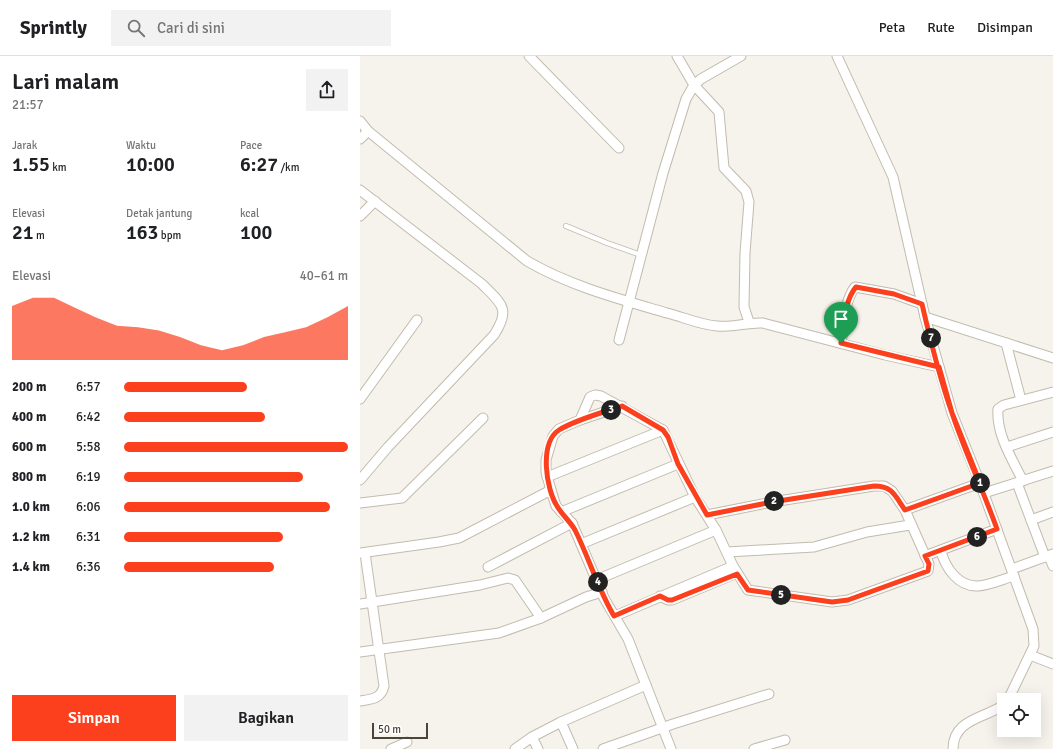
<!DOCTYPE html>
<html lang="id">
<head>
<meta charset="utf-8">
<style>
  :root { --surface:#fff; --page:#f2f2f2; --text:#202124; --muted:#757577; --line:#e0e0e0; --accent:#fc3f1d }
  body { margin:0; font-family:Signika,sans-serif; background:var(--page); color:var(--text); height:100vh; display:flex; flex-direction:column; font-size:15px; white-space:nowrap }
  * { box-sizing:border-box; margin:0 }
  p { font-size:13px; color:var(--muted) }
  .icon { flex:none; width:22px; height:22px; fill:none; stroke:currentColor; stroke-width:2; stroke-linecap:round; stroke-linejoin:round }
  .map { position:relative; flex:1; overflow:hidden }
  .sheet { display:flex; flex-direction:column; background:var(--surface); width:360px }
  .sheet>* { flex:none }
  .buttons { position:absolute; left:637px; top:637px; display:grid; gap:8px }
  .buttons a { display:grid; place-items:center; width:44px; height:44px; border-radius:0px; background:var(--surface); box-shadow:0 4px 16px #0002; font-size:20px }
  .scale { position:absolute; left:12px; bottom:10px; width:56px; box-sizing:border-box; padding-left:4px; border:2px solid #4b4439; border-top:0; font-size:11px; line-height:14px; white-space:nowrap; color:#4b4439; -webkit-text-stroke:3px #fff; paint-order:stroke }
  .pin { position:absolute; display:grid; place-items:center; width:34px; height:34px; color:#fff; margin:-41px -17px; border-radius:50% 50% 50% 0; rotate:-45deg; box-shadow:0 0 4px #0007 }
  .pin .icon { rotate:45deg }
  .km { position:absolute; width:20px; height:20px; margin:-10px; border-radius:50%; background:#222; color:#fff; font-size:11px; line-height:20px; text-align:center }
  .round { display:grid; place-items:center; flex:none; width:42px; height:42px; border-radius:0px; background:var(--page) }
  .headline { display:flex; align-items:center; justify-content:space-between; height:68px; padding:0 12px }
  h1 { font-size:22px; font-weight:600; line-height:30px }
  .figures { display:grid; grid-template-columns:repeat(3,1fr); gap:6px; height:68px; padding:4px 12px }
  .figures div { display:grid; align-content:center }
  .figures b { font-size:20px; font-weight:600 }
  .figures small { font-size:11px; font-weight:400 }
  .figures p { font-size:11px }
  .chart { height:112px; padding:8px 12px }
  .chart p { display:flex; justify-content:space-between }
  .chart svg { width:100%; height:72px; margin-top:4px; fill:var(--accent); opacity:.7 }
  .cta { display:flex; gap:8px; margin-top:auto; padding:8px 12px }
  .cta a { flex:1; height:46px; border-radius:0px; background:var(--accent); color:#fff; font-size:16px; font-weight:600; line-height:46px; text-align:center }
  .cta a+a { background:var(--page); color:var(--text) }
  ul { padding:0 12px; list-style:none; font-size:13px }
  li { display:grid; grid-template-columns:64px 48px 1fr; align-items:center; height:30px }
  li i { height:10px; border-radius:5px; background:var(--accent) }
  header { display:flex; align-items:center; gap:24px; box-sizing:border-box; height:56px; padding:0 20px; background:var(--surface); border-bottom:1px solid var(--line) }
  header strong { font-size:19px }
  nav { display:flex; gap:22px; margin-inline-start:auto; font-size:14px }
  .search { width:280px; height:36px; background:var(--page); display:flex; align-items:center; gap:10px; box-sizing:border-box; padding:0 14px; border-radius:0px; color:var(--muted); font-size:15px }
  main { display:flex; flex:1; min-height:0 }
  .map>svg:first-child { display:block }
</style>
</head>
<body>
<header>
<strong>Sprintly</strong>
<div class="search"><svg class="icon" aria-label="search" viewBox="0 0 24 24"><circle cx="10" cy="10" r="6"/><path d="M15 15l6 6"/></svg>Cari di sini</div>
<nav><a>Peta</a><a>Rute</a><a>Disimpan</a></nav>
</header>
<main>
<section class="sheet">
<div class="headline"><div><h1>Lari malam</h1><p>21:57</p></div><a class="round"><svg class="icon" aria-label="share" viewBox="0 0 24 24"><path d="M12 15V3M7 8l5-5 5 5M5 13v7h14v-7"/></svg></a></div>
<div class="figures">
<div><p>Jarak</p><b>1.55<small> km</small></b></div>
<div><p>Waktu</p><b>10:00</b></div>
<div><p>Pace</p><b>6:27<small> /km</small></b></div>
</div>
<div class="figures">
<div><p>Elevasi</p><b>21<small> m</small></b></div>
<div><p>Detak jantung</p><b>163<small> bpm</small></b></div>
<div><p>kcal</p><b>100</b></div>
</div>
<div class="chart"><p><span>Elevasi</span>40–61 m</p>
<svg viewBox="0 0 160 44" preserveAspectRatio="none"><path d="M0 44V11L10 6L20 6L30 12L40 18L50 23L60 24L70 26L80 30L90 35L100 38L110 35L120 30L130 27L140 24L150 18L160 11V44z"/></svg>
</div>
<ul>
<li><b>200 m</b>6:57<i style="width:55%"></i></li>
<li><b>400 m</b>6:42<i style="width:63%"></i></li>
<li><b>600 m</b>5:58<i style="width:100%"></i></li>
<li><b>800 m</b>6:19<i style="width:80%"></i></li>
<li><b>1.0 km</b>6:06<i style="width:92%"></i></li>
<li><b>1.2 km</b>6:31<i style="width:71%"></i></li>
<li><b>1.4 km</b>6:36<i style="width:67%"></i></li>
</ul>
<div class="cta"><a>Simpan</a><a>Bagikan</a></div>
</section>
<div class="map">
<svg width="693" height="693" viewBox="0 0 693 693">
  <rect width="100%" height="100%" fill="#f6f3ec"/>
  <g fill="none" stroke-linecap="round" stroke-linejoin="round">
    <g stroke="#c2bbae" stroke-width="6">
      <path id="lane" d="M206 170 247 187 281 199"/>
    </g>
    <g stroke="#c2bbae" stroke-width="11">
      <g id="street">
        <path d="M169 0 259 92"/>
        <path d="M317 0 334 29 359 56 364 112 386 135 389 146 385 197 384 251 389 266"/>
        <path d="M477 0 533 121 565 261 592 357 620 427 673 573 674 590 648 644"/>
        <path d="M0 65 8 75 167 205C210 230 259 243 307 257 323 261 341 269 357 270 373 272 387 266 403 267L525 299 579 311"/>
        <path d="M0 83 8 75"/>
        <path d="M0 134 122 228C142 248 151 253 134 279L28 391 0 424"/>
        <path d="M0 160 15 145"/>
        <path d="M565 261 693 302"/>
        <path d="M259 284 303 117 326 43 334 29 341 23 381 0"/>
        <path d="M481 287C484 270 484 245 495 231L534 238 562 248"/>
        <path d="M646 287 661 344"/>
        <path d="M0 343 57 264"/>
        <path d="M220 364 262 350"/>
        <path d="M647 391 693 376"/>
        <path d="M187 421 303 374"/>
        <path d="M663 425C652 403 636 378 638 353L644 349 693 336"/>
        <path d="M657 427 685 501"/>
        <path d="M624 437 693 415"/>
        <path d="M0 447 42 442 123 362"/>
        <path d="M545 454 620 427"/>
        <path d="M201 456 318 408"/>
        <path d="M671 464 693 456"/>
        <path d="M221 488 335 441"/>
        <path d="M581 495C585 511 598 531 618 530 630 529 643 523 654 520"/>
        <path d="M367 496 454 491 507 476 550 469"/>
        <path d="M0 497 79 486 99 482 191 434"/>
        <path d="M565 500 637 473"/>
        <path d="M689 500 693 510"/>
        <path d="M128 511 212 467"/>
        <path d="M652 513 693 498"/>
        <path d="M236 524 356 474"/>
        <path d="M300 540 308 544H312L377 517"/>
        <path d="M0 548 120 529 148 522 155 524 181 562"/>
        <path d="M255 560 373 510"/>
        <path d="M0 596 139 577 181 562 226 541 242 536"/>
        <path d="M670 599 693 608"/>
        <path d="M0 645C12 643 21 643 24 630L5 497"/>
        <path d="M201 666 286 629"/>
        <path d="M172 681 178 693"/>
        <path d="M31 693 47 686"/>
        <path d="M155 693 172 681 201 666 213 693"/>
        <path d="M243 693 313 668 409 638"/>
        <path d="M311 693 268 583 244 542 212 467 196 450 191 434 186 416V404L193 380 199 373 220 364 230 341 235 339 241 340 303 374 335 441 356 474 373 510 388 534 472 546 488 544 568 515 569 508 545 454 532 435 524 430H514L412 446 347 459"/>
        <path d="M394 693 425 684"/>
        <path d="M593 693C593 663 625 662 644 649"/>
      </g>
    </g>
    <use href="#lane" stroke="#fff" stroke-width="4.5"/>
    <use href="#street" stroke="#fff" stroke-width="9"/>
  </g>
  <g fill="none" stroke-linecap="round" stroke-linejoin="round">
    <g stroke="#fff" stroke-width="8">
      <path id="route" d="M481 287 579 311 592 357 620 427 545 454C535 440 533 430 514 430L412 446 347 459 318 408 308 381 303 374 262 350C244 356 215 364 199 374 179 387 186 433 197 450 202 459 210 465 215 474 229 502 238 533 254 560L300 540 308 544H312L377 518 388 534 472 546 488 544 568 515 569 508 565 500 637 473C623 434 605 396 592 357 580 323 570 283 562 248L534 238 496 231C484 245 484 270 481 287"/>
    </g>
    <use href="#route" stroke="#fc3f1d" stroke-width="5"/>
  </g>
</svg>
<div class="buttons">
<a><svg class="icon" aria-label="locate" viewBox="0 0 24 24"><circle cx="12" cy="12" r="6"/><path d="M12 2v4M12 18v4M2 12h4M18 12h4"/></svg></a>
</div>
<div class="scale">50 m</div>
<div class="pin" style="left:481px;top:287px;background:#1e9e55"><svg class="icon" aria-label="arrive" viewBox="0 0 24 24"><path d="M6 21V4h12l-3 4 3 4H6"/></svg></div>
<b class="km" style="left:620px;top:427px">1</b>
<b class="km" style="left:414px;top:445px">2</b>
<b class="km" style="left:251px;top:354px">3</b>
<b class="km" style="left:238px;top:526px">4</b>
<b class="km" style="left:421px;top:539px">5</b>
<b class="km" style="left:617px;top:481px">6</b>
<b class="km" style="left:571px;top:282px">7</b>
</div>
</main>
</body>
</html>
